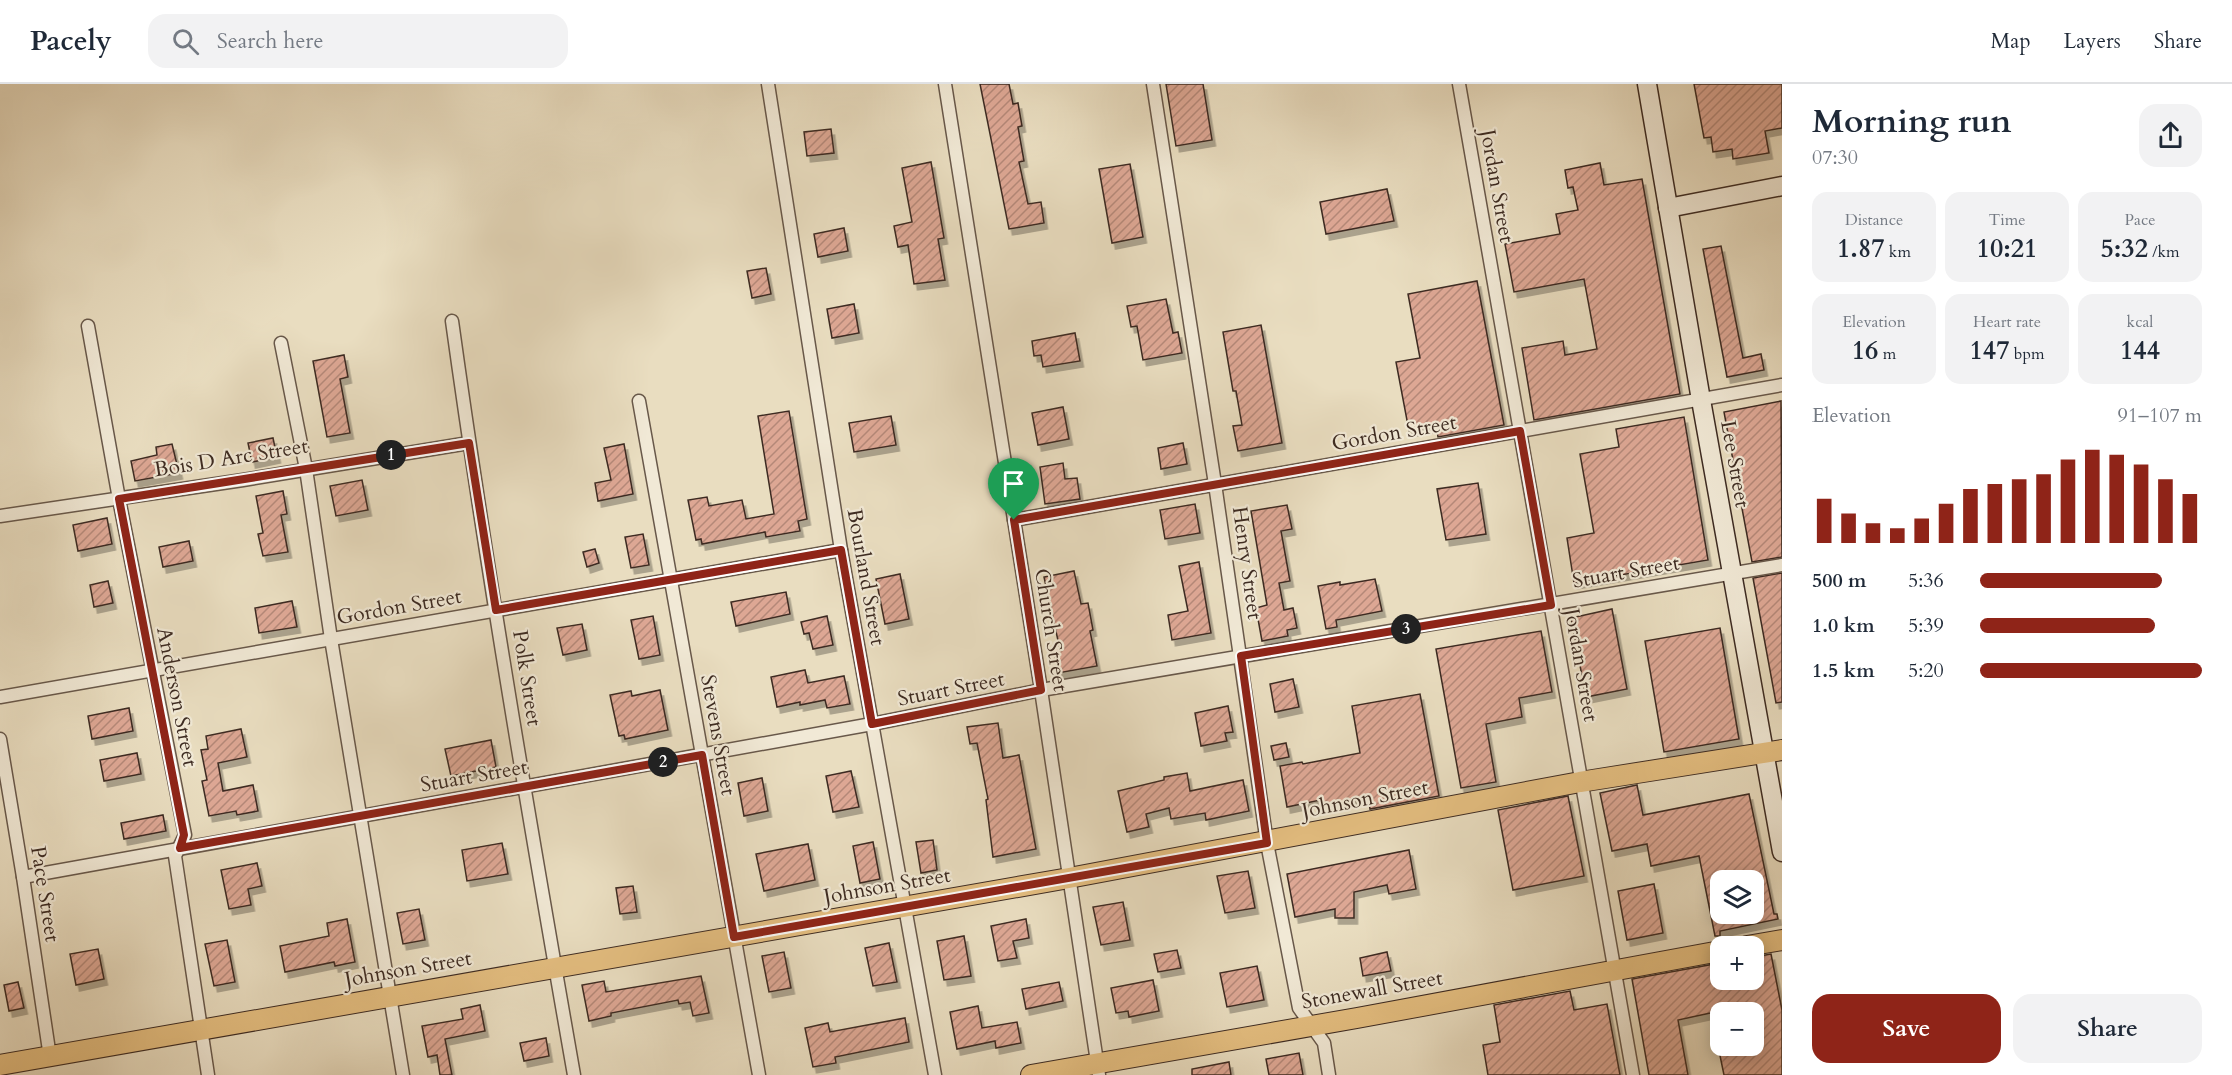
<!DOCTYPE html>
<html lang="en">
<head>
<meta charset="utf-8">
<style>
  :root { --surface:#fff; --page:#f2f2f3; --text:#1f2937; --muted:#747a83; --line:#e0e1e3; --accent:#8f2418 }
  body { margin:0; font-family:Cardo,serif; background:var(--page); color:var(--text); height:100vh; display:flex; flex-direction:column; font-size:22px; white-space:nowrap }
  * { box-sizing:border-box; margin:0 }
  p { font-size:20px; color:var(--muted) }
  .icon { flex:none; width:33px; height:33px; fill:none; stroke:currentColor; stroke-width:2; stroke-linecap:round; stroke-linejoin:round }
  .map { position:relative; flex:1; overflow:hidden }
  .details { display:flex; flex-direction:column; background:var(--surface); width:450px }
  .details>* { flex:none }
  .fabs { position:absolute; left:1710px; top:786px; display:grid; gap:12px }
  .fabs a { display:grid; place-items:center; width:54px; height:54px; border-radius:12px; background:var(--surface); box-shadow:0 3px 15px #0003; font-size:30px }
  .pin { position:absolute; display:grid; place-items:center; width:51px; height:51px; color:#fff; margin:-62px -26px; border-radius:50% 50% 50% 0; rotate:-45deg; box-shadow:0 0 6px #0007 }
  .pin .icon { rotate:45deg }
  .km { position:absolute; width:30px; height:30px; margin:-15px; border-radius:50%; background:#222; color:#fff; font-size:16px; line-height:30px; text-align:center }
  .round { display:grid; place-items:center; flex:none; width:63px; height:63px; border-radius:18px; background:var(--page) }
  .headline { display:flex; align-items:center; justify-content:space-between; height:102px; padding:0 30px }
  h1 { font-size:33px; font-weight:700; line-height:45px }
  .metrics { display:grid; grid-template-columns:repeat(3,1fr); gap:9px; height:102px; padding:6px 30px }
  .metrics div { display:grid; align-content:center; border-radius:15px; background:var(--page); text-align:center }
  .metrics b { font-size:26px; font-weight:700 }
  .metrics small { font-size:16px; font-weight:400 }
  .metrics p { font-size:16px }
  .chart { height:168px; padding:12px 30px }
  .chart p { display:flex; justify-content:space-between }
  .chart svg { width:100%; height:108px; margin-top:6px; stroke:var(--accent); stroke-width:6 }
  .button { display:flex; gap:12px; margin-top:auto; padding:12px 30px }
  .button a { flex:1; height:69px; border-radius:18px; background:var(--accent); color:#fff; font-size:24px; font-weight:700; line-height:69px; text-align:center }
  .button a+a { background:var(--page); color:var(--text) }
  ul { padding:0 30px; list-style:none; font-size:20px }
  li { display:grid; grid-template-columns:96px 72px 1fr; align-items:center; height:45px }
  li i { height:15px; border-radius:8px; background:var(--accent) }
  header { display:flex; align-items:center; gap:36px; box-sizing:border-box; height:84px; padding:0 30px; background:var(--surface); border-bottom:2px solid var(--line) }
  header strong { font-size:28px }
  nav { display:flex; gap:33px; margin-inline-start:auto; font-size:21px }
  .search { width:420px; height:54px; background:var(--page); display:flex; align-items:center; gap:15px; box-sizing:border-box; padding:0 21px; border-radius:18px; color:var(--muted); font-size:22px }
  main { display:flex; flex:1; min-height:0 }
  .map>svg:first-child { display:block }
</style>
</head>
<body>
<header>
<strong>Pacely</strong>
<div class="search"><svg class="icon" aria-label="search" viewBox="0 0 24 24"><circle cx="10" cy="10" r="6"/><path d="M15 15l6 6"/></svg>Search here</div>
<nav><a>Map</a><a>Layers</a><a>Share</a></nav>
</header>
<main>
<div class="map">
<svg width="1782" height="991" viewBox="0 0 1782 991">
  <defs>
    <pattern id="building-hatch" width="6" height="6" patternUnits="userSpaceOnUse" patternTransform="scale(1.5)"><rect width="6" height="6" fill="#dda794"/><path d="M-1 1l2-2M0 6l6-6M5 7l2-2" fill="none" stroke="#b48878"/></pattern>
    <filter id="shadow"><feDropShadow dx="3.5" dy="6" stdDeviation="0" flood-color="#0004"/></filter>
  </defs>
  <rect width="100%" height="100%" fill="#e9ddc0"/>
  <filter id="stains"><feTurbulence type="fractalNoise" baseFrequency=".00333" numOctaves="4"/><feColorMatrix values="0 0 0 0 .2 0 0 0 0 .09 0 0 0 0 .02 0 0 0 .5 -.17"/></filter>
  <radialGradient id="worn" r=".72"><stop offset=".6" stop-color="#630" stop-opacity="0"/><stop offset="1" stop-color="#630" stop-opacity=".3"/></radialGradient>
  <g fill="url(#building-hatch)" stroke="#3d2b22" stroke-width="1.5" fill-rule="evenodd" filter="url(#shadow)">
    <path d="M980 0H1009L1013 20 1018 19 1022 42 1018 43 1024 77 1019 78 1028 120 1041 118 1044 139 1009 145Z"/>
    <path d="M1166 0H1203L1212 56 1176 62Z"/>
    <path d="M1694 0H1782V44L1765 47 1769 69 1733 75 1732 65 1713 68 1711 53 1704 54Z"/>
    <path d="M831 45 834 69 807 72 804 48Z"/>
    <path d="M931 78 944 154 938 155 945 196 914 200 908 161 898 163 894 142 912 138 902 84Z"/>
    <path d="M1600 79 1604 101 1642 95 1680 310 1534 336 1522 264 1563 257 1565 271 1597 265 1584 195 1514 208 1505 160 1560 150 1556 130 1578 126 1573 103 1568 104 1565 86Z"/>
    <path d="M1130 80 1143 153 1112 159 1099 85Z"/>
    <path d="M1387 105 1394 137 1326 150 1320 118Z"/>
    <path d="M844 144 848 167 818 173 814 150Z"/>
    <path d="M1721 162 1743 274 1761 270 1764 286 1727 293 1703 165Z"/>
    <path d="M766 184 771 210 752 214 747 187Z"/>
    <path d="M1477 197 1504 341 1438 353 1436 342 1409 347 1396 278 1420 274 1408 210Z"/>
    <path d="M1166 215 1173 249 1178 248 1182 269 1143 276 1137 242 1131 243 1127 222Z"/>
    <path d="M854 220 859 249 832 254 827 225Z"/>
    <path d="M1261 241 1282 359 1238 367 1233 342 1242 341 1236 307H1233L1223 248Z"/>
    <path d="M1075 249 1080 277 1043 283 1041 271 1034 272 1032 257Z"/>
    <path d="M344 271 348 293 340 295 350 349 327 353 313 277Z"/>
    <path d="M1781 317 1782 473 1752 478 1724 328Z"/>
    <path d="M1063 323 1069 355 1038 361 1032 329Z"/>
    <path d="M789 327 807 435 798 437 800 447 766 453 765 448 702 460 701 455 696 456 688 416 707 413 709 422 742 416 746 435 774 430 758 332Z"/>
    <path d="M891 332 896 361 854 368 849 339Z"/>
    <path d="M1684 333 1708 476 1574 499 1567 454 1594 449 1580 370 1619 363 1616 345Z"/>
    <path d="M273 354 277 373 252 378 248 359Z"/>
    <path d="M1183 359 1187 380 1161 385 1158 364Z"/>
    <path d="M172 360 179 389 135 397 131 377 157 371 156 363Z"/>
    <path d="M624 360 633 410 598 417 595 399 611 396 604 364Z"/>
    <path d="M1063 379 1065 395 1077 394 1080 415 1045 420 1040 383Z"/>
    <path d="M362 396 368 426 336 432 330 402Z"/>
    <path d="M1478 399 1486 450 1446 456 1437 405Z"/>
    <path d="M283 407 287 430 281 431 288 468 263 472 258 450 263 449 256 412Z"/>
    <path d="M1195 420 1200 449 1165 455 1160 426Z"/>
    <path d="M1287 421 1292 445 1281 447 1290 497 1279 499 1284 526 1293 524 1297 544 1287 546 1288 552 1262 557 1256 524 1267 521 1251 427Z"/>
    <path d="M107 434 112 460 78 467 73 441Z"/>
    <path d="M643 450 649 481 631 484 625 453Z"/>
    <path d="M189 457 193 477 163 483 159 463Z"/>
    <path d="M595 465 599 479 587 483 583 468Z"/>
    <path d="M1199 478 1211 549 1172 556 1168 531 1188 527 1179 482Z"/>
    <path d="M1074 487 1081 520 1088 519 1093 546 1090 547 1097 582 1058 589 1053 562 1059 561 1044 493Z"/>
    <path d="M1782 489V618L1776 619 1753 494Z"/>
    <path d="M900 490 909 535 885 540 876 495Z"/>
    <path d="M1375 495 1382 527 1336 536 1337 543 1326 545 1318 502 1340 498V501Z"/>
    <path d="M108 497 113 519 94 523 90 501Z"/>
    <path d="M786 508 790 530 736 542 731 518Z"/>
    <path d="M292 517 297 543 259 549 255 524Z"/>
    <path d="M1612 525 1627 605 1586 613 1571 534Z"/>
    <path d="M653 532 660 571 639 575 631 536Z"/>
    <path d="M827 532 833 561 813 565 809 549 804 550 801 538Z"/>
    <path d="M582 540 587 566 563 571 557 544Z"/>
    <path d="M1720 544 1739 655 1664 668 1645 557Z"/>
    <path d="M1541 547 1552 608 1519 614 1522 633 1486 640 1496 698 1461 704 1436 565Z"/>
    <path d="M805 586 808 599 844 592 850 620 827 624 825 616 800 621V618L777 623 771 593Z"/>
    <path d="M1293 595 1299 623 1275 628 1270 600Z"/>
    <path d="M660 606 668 646 625 655 624 651 619 652 610 611 631 607 632 612Z"/>
    <path d="M1420 610 1439 712 1370 725 1368 713 1322 722 1320 716 1287 723 1280 682 1302 678 1303 680 1360 669 1352 622Z"/>
    <path d="M1228 622 1233 648 1225 649 1227 657 1201 662 1195 629Z"/>
    <path d="M129 624 133 647 92 655 88 632Z"/>
    <path d="M998 639 1003 674 1019 671 1036 765 993 773 986 716 988 715 977 659 970 660 967 643Z"/>
    <path d="M241 645 247 673 218 679 223 707 253 701 258 727 237 731 236 727 209 732 202 697 207 696 201 666 208 665 206 652Z"/>
    <path d="M491 656 496 683 451 692 445 665Z"/>
    <path d="M1286 659 1289 673 1274 676 1271 662Z"/>
    <path d="M137 669 141 690 104 697 100 676Z"/>
    <path d="M851 687 859 723 833 728 826 692Z"/>
    <path d="M1187 689 1190 707 1243 696 1249 727 1206 736 1205 729 1171 735 1169 724 1146 730 1149 743 1127 748 1118 707 1164 696V693Z"/>
    <path d="M762 694 768 727 744 732 738 699Z"/>
    <path d="M1637 701 1643 731 1749 710 1774 830H1777L1778 835 1720 847V852H1715L1699 772 1651 782 1647 760 1612 767 1600 709ZM1720 796H1754V830H1720Z"/>
    <path d="M1568 712 1584 792 1513 806 1498 726Z"/>
    <path d="M163 731 166 747 124 755 121 739Z"/>
    <path d="M933 756 937 786 921 789 916 758Z"/>
    <path d="M873 758 880 795 860 799 853 762Z"/>
    <path d="M502 759 508 790 467 797 462 766Z"/>
    <path d="M808 760 815 796 764 807 756 770Z"/>
    <path d="M1409 766 1416 805 1389 810 1387 801 1354 808V834H1335V825L1295 833 1287 790Z"/>
    <path d="M257 779 262 802 248 805 251 821 229 825 221 786Z"/>
    <path d="M1248 787 1255 824 1225 829 1217 792Z"/>
    <path d="M1654 800 1663 849 1627 856 1618 807Z"/>
    <path d="M633 802 637 828 620 830 616 804Z"/>
    <path d="M1123 818 1130 856 1101 861 1093 823Z"/>
    <path d="M419 825 425 856 403 860 397 829Z"/>
    <path d="M347 835 355 878 335 882 334 878 285 888 280 862 329 852 327 839Z"/>
    <path d="M1026 835 1029 854 1013 857 1017 874 998 877 991 842Z"/>
    <path d="M964 852 971 892 944 896 937 857Z"/>
    <path d="M227 856 235 898 214 902 205 860Z"/>
    <path d="M889 859 897 898 873 902 865 864Z"/>
    <path d="M98 865 104 895 76 901 70 870Z"/>
    <path d="M1177 866 1181 884 1158 888 1154 870Z"/>
    <path d="M784 868 791 904 769 908 762 872Z"/>
    <path d="M1387 868 1391 887 1363 892 1360 874Z"/>
    <path d="M1771 870 1782 926V991H1724L1718 962H1754V928H1715L1678 936 1688 991H1649L1632 895 1720 879V896H1754V873Z"/>
    <path d="M1257 882 1264 916 1227 923 1220 889Z"/>
    <path d="M701 892 709 929 693 932 690 918 679 920 678 916 611 929V932L589 937 582 901 604 897 606 908Z"/>
    <path d="M1153 896 1159 927 1129 933 1128 927 1116 929 1111 904Z"/>
    <path d="M18 898 24 924 9 927 4 901Z"/>
    <path d="M1059 898 1063 917 1026 925 1022 905Z"/>
    <path d="M1570 907 1574 926 1607 920 1620 991H1488L1483 961 1500 958 1494 921Z"/>
    <path d="M480 921 485 947 445 955 452 991H440L437 971 428 973 422 942 463 935 461 925Z"/>
    <path d="M978 922 982 944 1017 938 1021 959 996 964 995 957 957 965 950 928Z"/>
    <path d="M905 934 909 958 835 973 836 979 813 983 805 944 828 939 830 948Z"/>
    <path d="M546 954 549 972 524 977 520 959Z"/>
    <path d="M1299 969 1303 991H1269L1266 975Z"/>
    <path d="M1229 978 1231 991H1192V985Z"/>
  </g>
  <g fill="none" stroke-linecap="round" stroke-linejoin="round">
    <g stroke="#68584a" stroke-width="15">
      <g id="street">
        <path d="M768 0 841 466 935 991"/>
        <path d="M945 0 1041 606 1099 991"/>
        <path d="M1153 0 1215 400 1267 759 1299 924 1324 959 1329 991"/>
        <path d="M1459 0 1633 991"/>
        <path d="M452 237C487 489 530 740 574 991"/>
        <path d="M88 242 119 415 185 751 175 772 208 991"/>
        <path d="M281 259 306 385 331 555 403 991"/>
        <path d="M639 317 759 991"/>
        <path d="M0 432 243 396 469 359"/>
        <path d="M1014 436 1782 301"/>
        <path d="M0 613 841 466"/>
        <path d="M0 655 23 793 50 973"/>
        <path d="M23 793 872 640 1041 606 1782 481"/>
      </g>
    </g>
    <g stroke="#3d2b22" stroke-width="21">
      <g id="secondary">
        <path d="M1647 0 1701 316 1782 768"/>
        <path d="M1668 124 1782 102"/>
      </g>
    </g>
    <g stroke="#3d2b22" stroke-width="22">
      <g id="primary">
        <path d="M1747 862 1782 856"/>
        <path d="M0 981 1069 794 1580 698 1782 666"/>
        <path d="M1031 991 1357 934 1720 867"/>
      </g>
    </g>
    <use href="#street" stroke="#f1e9d6" stroke-width="12"/>
    <use href="#secondary" stroke="#f1e9d6" stroke-width="18"/>
    <use href="#primary" stroke="#e4be80" stroke-width="20"/>
  </g>
  <g fill="none" stroke-linecap="round" stroke-linejoin="round">
    <g stroke="#fff" stroke-width="12">
      <path id="route" d="M1520 347 1551 521 1241 572 1267 759 734 853 702 671 180 764 184 751 119 415 469 359 496 526 841 466 872 640 1041 606 1014 436Z"/>
    </g>
    <use href="#route" stroke="#8f2418" stroke-width="8"/>
  </g>
  <g text-anchor="middle" dominant-baseline="central" stroke-width="4.5" stroke-linejoin="round" paint-order="stroke">
    <g font-size="21" fill="#3d2b22" stroke="#f1e9d6">
      <text transform="translate(1497 102) rotate(80)">Jordan Street</text>
      <text transform="translate(1394 349) rotate(-10)">Gordon Street</text>
      <text transform="translate(231 374) rotate(-9)">Bois D Arc Street</text>
      <text transform="translate(1735 380) rotate(80)">Lee Street</text>
      <text transform="translate(1247 479) rotate(82)">Henry Street</text>
      <text transform="translate(1626 488) rotate(-10)">Stuart Street</text>
      <text transform="translate(866 493) rotate(80)">Bourland Street</text>
      <text transform="translate(399 523) rotate(-10)">Gordon Street</text>
      <text transform="translate(1051 546) rotate(81)">Church Street</text>
      <text transform="translate(1581 581) rotate(80)">Jordan Street</text>
      <text transform="translate(527 594) rotate(81)">Polk Street</text>
      <text transform="translate(951 605) rotate(-11)">Stuart Street</text>
      <text transform="translate(177 613) rotate(79)">Anderson Street</text>
      <text transform="translate(718 651) rotate(80)">Stevens Street</text>
      <text transform="translate(474 692) rotate(-10)">Stuart Street</text>
      <text transform="translate(1365 715) rotate(-11)">Johnson Street</text>
      <text transform="translate(887 802) rotate(-10)">Johnson Street</text>
      <text transform="translate(45 810) rotate(81)">Pace Street</text>
      <text transform="translate(408 885) rotate(-10)">Johnson Street</text>
      <text transform="translate(1372 906) rotate(-10)">Stonewall Street</text>
    </g>
  </g>
  <rect width="100%" height="100%" filter="url(#stains)"/>
  <rect width="100%" height="100%" fill="url(#worn)"/>
</svg>
<div class="fabs">
<a><svg class="icon" aria-label="layers" viewBox="0 0 24 24"><path d="M12 4l9 5-9 5-9-5zM3 14l9 5 9-5"/></svg></a>
<a>+</a>
<a>−</a>
</div>
<div class="pin" style="left:1014px;top:436px;background:#1e9e55"><svg class="icon" aria-label="arrive" viewBox="0 0 24 24"><path d="M6 21V4h12l-3 4 3 4H6"/></svg></div>
<b class="km" style="left:391px;top:371px">1</b>
<b class="km" style="left:663px;top:678px">2</b>
<b class="km" style="left:1406px;top:545px">3</b>
</div>
<section class="details">
<div class="headline"><div><h1>Morning run</h1><p>07:30</p></div><a class="round"><svg class="icon" aria-label="share" viewBox="0 0 24 24"><path d="M12 15V3M7 8l5-5 5 5M5 13v7h14v-7"/></svg></a></div>
<div class="metrics">
<div><p>Distance</p><b>1.87<small> km</small></b></div>
<div><p>Time</p><b>10:21</b></div>
<div><p>Pace</p><b>5:32<small> /km</small></b></div>
</div>
<div class="metrics">
<div><p>Elevation</p><b>16<small> m</small></b></div>
<div><p>Heart rate</p><b>147<small> bpm</small></b></div>
<div><p>kcal</p><b>144</b></div>
</div>
<div class="chart"><p><span>Elevation</span>91–107 m</p>
<svg viewBox="0 0 160 44" preserveAspectRatio="none"><path d="M5 44V26M15 44V32M25 44V36M35 44V38M45 44V34M55 44V28M65 44V22M75 44V20M85 44V18M95 44V16M105 44V10M115 44V6M125 44V8M135 44V12M145 44V18M155 44V24"/></svg>
</div>
<ul>
<li><b>500 m</b>5:36<i style="width:82%"></i></li>
<li><b>1.0 km</b>5:39<i style="width:79%"></i></li>
<li><b>1.5 km</b>5:20<i style="width:100%"></i></li>
</ul>
<div class="button"><a>Save</a><a>Share</a></div>
</section>
</main>
</body>
</html>
